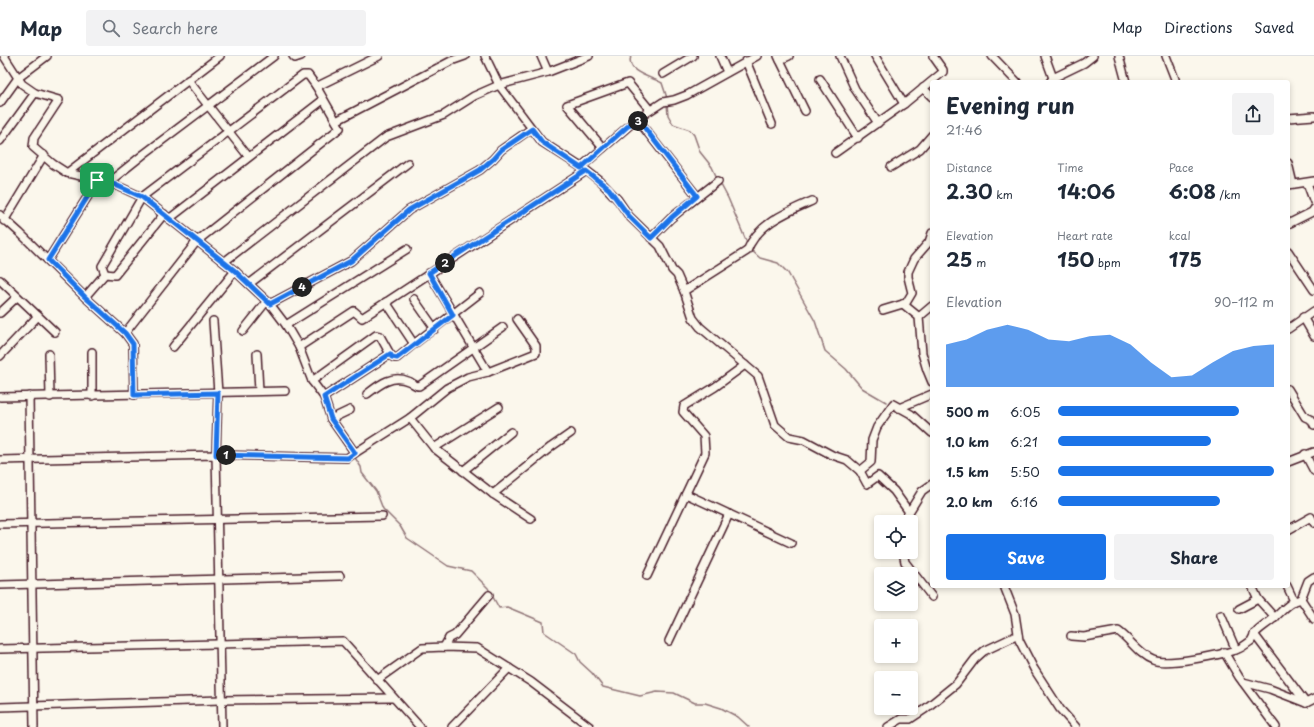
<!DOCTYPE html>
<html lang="en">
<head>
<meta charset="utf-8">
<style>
  :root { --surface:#fff; --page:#f2f2f3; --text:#1f2937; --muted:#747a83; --line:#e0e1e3; --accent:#1a73e8 }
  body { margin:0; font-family:"Playpen Sans",sans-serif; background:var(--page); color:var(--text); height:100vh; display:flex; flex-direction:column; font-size:15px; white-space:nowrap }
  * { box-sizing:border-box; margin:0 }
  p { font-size:13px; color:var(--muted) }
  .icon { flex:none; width:22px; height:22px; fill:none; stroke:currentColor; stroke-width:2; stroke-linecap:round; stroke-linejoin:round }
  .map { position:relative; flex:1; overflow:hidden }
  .side { position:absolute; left:930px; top:24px; width:360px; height:508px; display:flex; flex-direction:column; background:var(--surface); border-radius:4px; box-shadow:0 2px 6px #0003 }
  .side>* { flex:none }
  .fabs { position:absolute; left:874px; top:459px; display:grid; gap:8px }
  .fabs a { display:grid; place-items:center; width:44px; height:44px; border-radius:4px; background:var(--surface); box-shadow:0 2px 6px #0003; font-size:20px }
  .pin { position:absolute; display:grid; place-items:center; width:34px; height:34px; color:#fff; margin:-17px; border-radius:8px; box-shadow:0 2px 6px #0006 }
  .km { position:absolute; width:20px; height:20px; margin:-10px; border-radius:50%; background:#222; color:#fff; font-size:11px; line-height:20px; text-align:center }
  .round { display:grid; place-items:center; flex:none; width:42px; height:42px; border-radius:4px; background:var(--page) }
  .headline { display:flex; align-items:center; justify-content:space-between; height:68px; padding:0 16px }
  h1 { font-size:22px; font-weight:700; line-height:30px }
  .stats { display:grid; grid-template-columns:repeat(3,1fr); gap:6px; height:68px; padding:4px 16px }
  .stats div { display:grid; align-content:center }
  .stats b { font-size:20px; font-weight:700 }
  .stats small { font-size:11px; font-weight:400 }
  .stats p { font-size:11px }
  .chart { height:112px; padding:8px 16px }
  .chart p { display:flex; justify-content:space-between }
  .chart svg { width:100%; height:72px; margin-top:4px; fill:var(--accent); opacity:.7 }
  .primary-button { display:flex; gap:8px; margin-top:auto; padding:8px 16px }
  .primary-button a { flex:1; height:46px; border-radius:4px; background:var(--accent); color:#fff; font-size:16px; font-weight:700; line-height:46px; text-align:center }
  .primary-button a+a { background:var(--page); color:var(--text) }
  ul { padding:0 16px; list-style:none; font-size:13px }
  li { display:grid; grid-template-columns:64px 48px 1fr; align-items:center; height:30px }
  li i { height:10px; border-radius:5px; background:var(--accent) }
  header { display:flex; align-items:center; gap:24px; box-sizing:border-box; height:56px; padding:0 20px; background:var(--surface); border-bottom:1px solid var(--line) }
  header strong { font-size:19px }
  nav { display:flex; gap:22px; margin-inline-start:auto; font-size:14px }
  .search { width:280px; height:36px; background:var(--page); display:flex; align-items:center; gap:10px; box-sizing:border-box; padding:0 14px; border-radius:4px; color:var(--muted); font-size:15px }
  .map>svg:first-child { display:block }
</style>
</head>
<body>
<header>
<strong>Map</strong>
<div class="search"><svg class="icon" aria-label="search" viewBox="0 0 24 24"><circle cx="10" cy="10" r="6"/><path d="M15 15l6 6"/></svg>Search here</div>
<nav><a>Map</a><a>Directions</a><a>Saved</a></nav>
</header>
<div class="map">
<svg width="1314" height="671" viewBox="0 0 1314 671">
  <rect width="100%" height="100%" fill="#fbf7ec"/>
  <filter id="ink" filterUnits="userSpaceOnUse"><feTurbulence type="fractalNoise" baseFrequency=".025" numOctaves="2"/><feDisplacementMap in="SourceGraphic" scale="8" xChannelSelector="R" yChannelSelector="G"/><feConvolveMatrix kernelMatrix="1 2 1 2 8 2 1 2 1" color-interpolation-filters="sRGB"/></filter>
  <g filter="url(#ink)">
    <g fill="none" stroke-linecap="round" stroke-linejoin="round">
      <g stroke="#907477" stroke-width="1.5">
        <path d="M631 0C625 17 652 21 662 27L667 42"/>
        <path d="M667 48 668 59 673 68 690 74 694 79 700 96 712 111 717 122"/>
        <path d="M720 127 728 142 747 187"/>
        <path d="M751 194 760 202 778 207 788 217 815 265 825 295 846 313 862 332 886 346"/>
        <path d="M918 369 926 376"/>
        <path d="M342 386 349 395"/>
        <path d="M354 400 361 411 362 417 376 435 383 453 400 470 407 482 448 510 471 515 488 532 499 552 507 551 543 566 544 576 576 598 580 606 592 617 603 631 640 640 657 636 674 637 695 647H705L721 652 738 661 749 671"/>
      </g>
      <g stroke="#4a1f2b" stroke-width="10">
        <g id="minor">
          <path d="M4 0 22 28 35 37 59 44 34 82 33 91 53 108 67 117 109 126 142 141 235 215 270 248 286 269 299 291 312 325 324 341 331 363 355 397"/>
          <path d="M293 0 295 2 301 0"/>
          <path d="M485 0 499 29 542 86 587 115 600 125 618 144 629 160 660 190 672 214 677 219 684 235 693 262 700 271 758 320 775 369 789 381 804 384 832 399 847 404 860 415 867 428 878 420 894 435 909 456"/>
          <path d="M541 0 548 16"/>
          <path d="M720 0 727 16"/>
          <path d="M778 0 805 55"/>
          <path d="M840 0 855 33 878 67"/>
          <path d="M875 0 904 48"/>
          <path d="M992 0 1017 26"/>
          <path d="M1045 0 1053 22"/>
          <path d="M1119 0 1126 26"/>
          <path d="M1166 0 1175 23"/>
          <path d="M780 4 789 0"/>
          <path d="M746 5 772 68"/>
          <path d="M663 18 693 0"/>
          <path d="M820 23 858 82"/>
          <path d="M188 24 248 100"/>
          <path d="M1050 26 1053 22 1084 7 1093 0"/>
          <path d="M923 32 932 41"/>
          <path d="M0 47 18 22 47 0"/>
          <path d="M1288 62 1314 60"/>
          <path d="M637 63 697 140"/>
          <path d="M336 65 451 5 465 0"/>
          <path d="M0 85 35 37"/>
          <path d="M603 92 567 49 628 27 650 54"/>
          <path d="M835 97 904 48 943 16V14L933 0"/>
          <path d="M1288 107 1293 128"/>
          <path d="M581 111 637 63 663 46 674 44 687 39 757 0"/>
          <path d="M891 111 920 93 932 79"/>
          <path d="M67 117 220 0"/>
          <path d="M109 126 144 98 274 0"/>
          <path d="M1307 127 1314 146"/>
          <path d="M1288 129 1314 125"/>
          <path d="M0 159 20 177 85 241 125 277 133 288 134 339"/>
          <path d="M169 163 323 44"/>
          <path d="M4 165 44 99"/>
          <path d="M1288 168 1312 156 1314 153"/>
          <path d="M651 182 671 162 718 125"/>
          <path d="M1288 195 1314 234"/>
          <path d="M48 204 93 132 97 124"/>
          <path d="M224 206 386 81 444 59 474 40 499 29 548 16 589 0"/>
          <path d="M429 217 488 316"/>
          <path d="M105 218 102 210 142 141 303 19H308L316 30H318L379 0"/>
          <path d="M0 224 55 276"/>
          <path d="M249 228 408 107"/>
          <path d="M684 235 747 195C757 168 787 156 812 145"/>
          <path d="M85 241 105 218 115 219 164 158"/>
          <path d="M414 243 435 273"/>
          <path d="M386 246 414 288 480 237"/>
          <path d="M270 248 351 205 409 154 480 114 493 103 501 94 531 73"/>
          <path d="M903 248 919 261 922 297 927 314 932 326"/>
          <path d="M883 254 906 247 912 237 908 221V216L914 203 929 186 932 177"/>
          <path d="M0 257 17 241"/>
          <path d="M919 261 932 250"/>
          <path d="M1303 261 1314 280"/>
          <path d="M213 265 218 337 216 399 222 671"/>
          <path d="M286 269 407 193"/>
          <path d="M1288 273 1314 255"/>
          <path d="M243 275 266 246"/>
          <path d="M125 277 197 185 340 72 316 30"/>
          <path d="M173 291 235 215"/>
          <path d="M299 291 354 255 362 262 586 115"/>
          <path d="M92 296V340"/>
          <path d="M49 298 50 341"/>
          <path d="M257 298 259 335"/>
          <path d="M0 300 38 260"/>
          <path d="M312 325 376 279 380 280 390 298 394 302H397L414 288"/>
          <path d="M1288 333 1305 361 1312 364 1314 369"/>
          <path d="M367 338C379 329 392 318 408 325 412 326 414 330 419 330L503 271"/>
          <path d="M29 340 34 671"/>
          <path d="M0 341 285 335"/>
          <path d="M324 341 390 298"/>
          <path d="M899 352 932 338"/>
          <path d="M410 362 434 392 493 438 531 463"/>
          <path d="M331 363 350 354"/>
          <path d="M434 392 499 351"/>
          <path d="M1305 398 1314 415"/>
          <path d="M0 404 216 399 347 402 410 362 447 332 468 321 488 316 536 297V290L517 263"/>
          <path d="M1288 406 1314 396"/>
          <path d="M463 415 511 376"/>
          <path d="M860 415 871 406 872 384 877 371 893 348 911 358 932 377"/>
          <path d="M493 438 551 391 571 377"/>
          <path d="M686 438 791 487"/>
          <path d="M903 466 922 435 932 428"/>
          <path d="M0 468 382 460"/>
          <path d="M1288 474 1311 461 1314 467"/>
          <path d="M903 496 905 506 932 541"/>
          <path d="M647 520 705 397 704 380 683 356 684 350 715 331 745 309"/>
          <path d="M0 529 340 520"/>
          <path d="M1004 530 1015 558 1019 584 1034 613 1060 653 1076 671"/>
          <path d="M1252 530 1258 543 1275 562"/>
          <path d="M1287 530 1294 545"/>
          <path d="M1301 543 1308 525 1314 521"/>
          <path d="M1301 543 1314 563"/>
          <path d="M1239 553 1258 543"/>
          <path d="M1221 559 1236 594"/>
          <path d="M1254 578 1306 647"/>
          <path d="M1071 580 1084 581 1118 575C1130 583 1139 599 1153 604 1166 610 1220 599 1235 594 1241 593 1246 588 1251 585 1255 574 1265 570 1273 563 1283 555 1288 546 1301 543"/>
          <path d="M669 585 729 458"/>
          <path d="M444 591 449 582 455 579 489 539"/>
          <path d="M0 593 343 585 420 671"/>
          <path d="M1224 596 1239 621 1276 671"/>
          <path d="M377 624 422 592 444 591 477 592 531 626 590 671"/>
          <path d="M1243 626 1270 633 1306 647 1314 643"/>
          <path d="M0 651 221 644 393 642"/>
          <path d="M452 671 509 612"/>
          <path d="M888 671 901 663H910L925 653 956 628 975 603 984 595 1018 579"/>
        </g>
      </g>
      <use href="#minor" stroke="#fbf7ec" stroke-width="7"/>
    </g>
  </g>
  <g fill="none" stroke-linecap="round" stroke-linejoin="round" filter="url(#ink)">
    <g stroke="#fff" stroke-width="8">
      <path id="route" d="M637 62 697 140 671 162 651 182 629 160 609 133 586 115 429 217 453 259 397 302 392 301 390 298 324 341 331 363 355 397 348 402 216 399 218 337 134 339 133 288 125 277 85 241 48 204 93 132 97 124 109 126 142 141 235 215 270 248 351 205 409 154 480 114 493 103 501 94 532 73 542 86 581 112Z"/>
    </g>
    <use href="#route" stroke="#1a73e8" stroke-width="5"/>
  </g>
</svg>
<div class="fabs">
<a><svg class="icon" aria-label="locate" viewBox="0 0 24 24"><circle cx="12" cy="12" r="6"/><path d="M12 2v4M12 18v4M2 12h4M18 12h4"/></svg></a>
<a><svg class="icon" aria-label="layers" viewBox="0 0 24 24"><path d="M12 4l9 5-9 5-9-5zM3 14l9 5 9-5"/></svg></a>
<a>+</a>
<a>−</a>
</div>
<div class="pin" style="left:97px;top:124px;background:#1e9e55"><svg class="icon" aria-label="arrive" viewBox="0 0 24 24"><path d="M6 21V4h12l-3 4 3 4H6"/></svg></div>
<b class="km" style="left:226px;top:399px">1</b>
<b class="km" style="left:445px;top:207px">2</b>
<b class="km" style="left:638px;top:65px">3</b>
<b class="km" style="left:302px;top:231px">4</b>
<section class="side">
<div class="headline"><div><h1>Evening run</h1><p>21:46</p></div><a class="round"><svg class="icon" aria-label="share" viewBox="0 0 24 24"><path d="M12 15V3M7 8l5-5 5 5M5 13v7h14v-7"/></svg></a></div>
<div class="stats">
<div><p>Distance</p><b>2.30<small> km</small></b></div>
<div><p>Time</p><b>14:06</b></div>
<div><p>Pace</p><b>6:08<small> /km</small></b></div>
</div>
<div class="stats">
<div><p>Elevation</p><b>25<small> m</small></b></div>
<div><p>Heart rate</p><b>150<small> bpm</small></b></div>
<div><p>kcal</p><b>175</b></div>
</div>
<div class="chart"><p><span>Elevation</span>90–112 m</p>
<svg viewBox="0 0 160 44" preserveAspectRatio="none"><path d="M0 44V18L10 15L20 9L30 6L40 9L50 15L60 16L70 13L80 12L90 18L100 29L110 38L120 37L130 29L140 22L150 19L160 18V44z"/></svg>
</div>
<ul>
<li><b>500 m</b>6:05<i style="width:84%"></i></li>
<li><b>1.0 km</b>6:21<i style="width:71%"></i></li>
<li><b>1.5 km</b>5:50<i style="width:100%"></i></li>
<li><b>2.0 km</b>6:16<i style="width:75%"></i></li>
</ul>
<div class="primary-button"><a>Save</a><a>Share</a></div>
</section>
</div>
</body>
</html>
